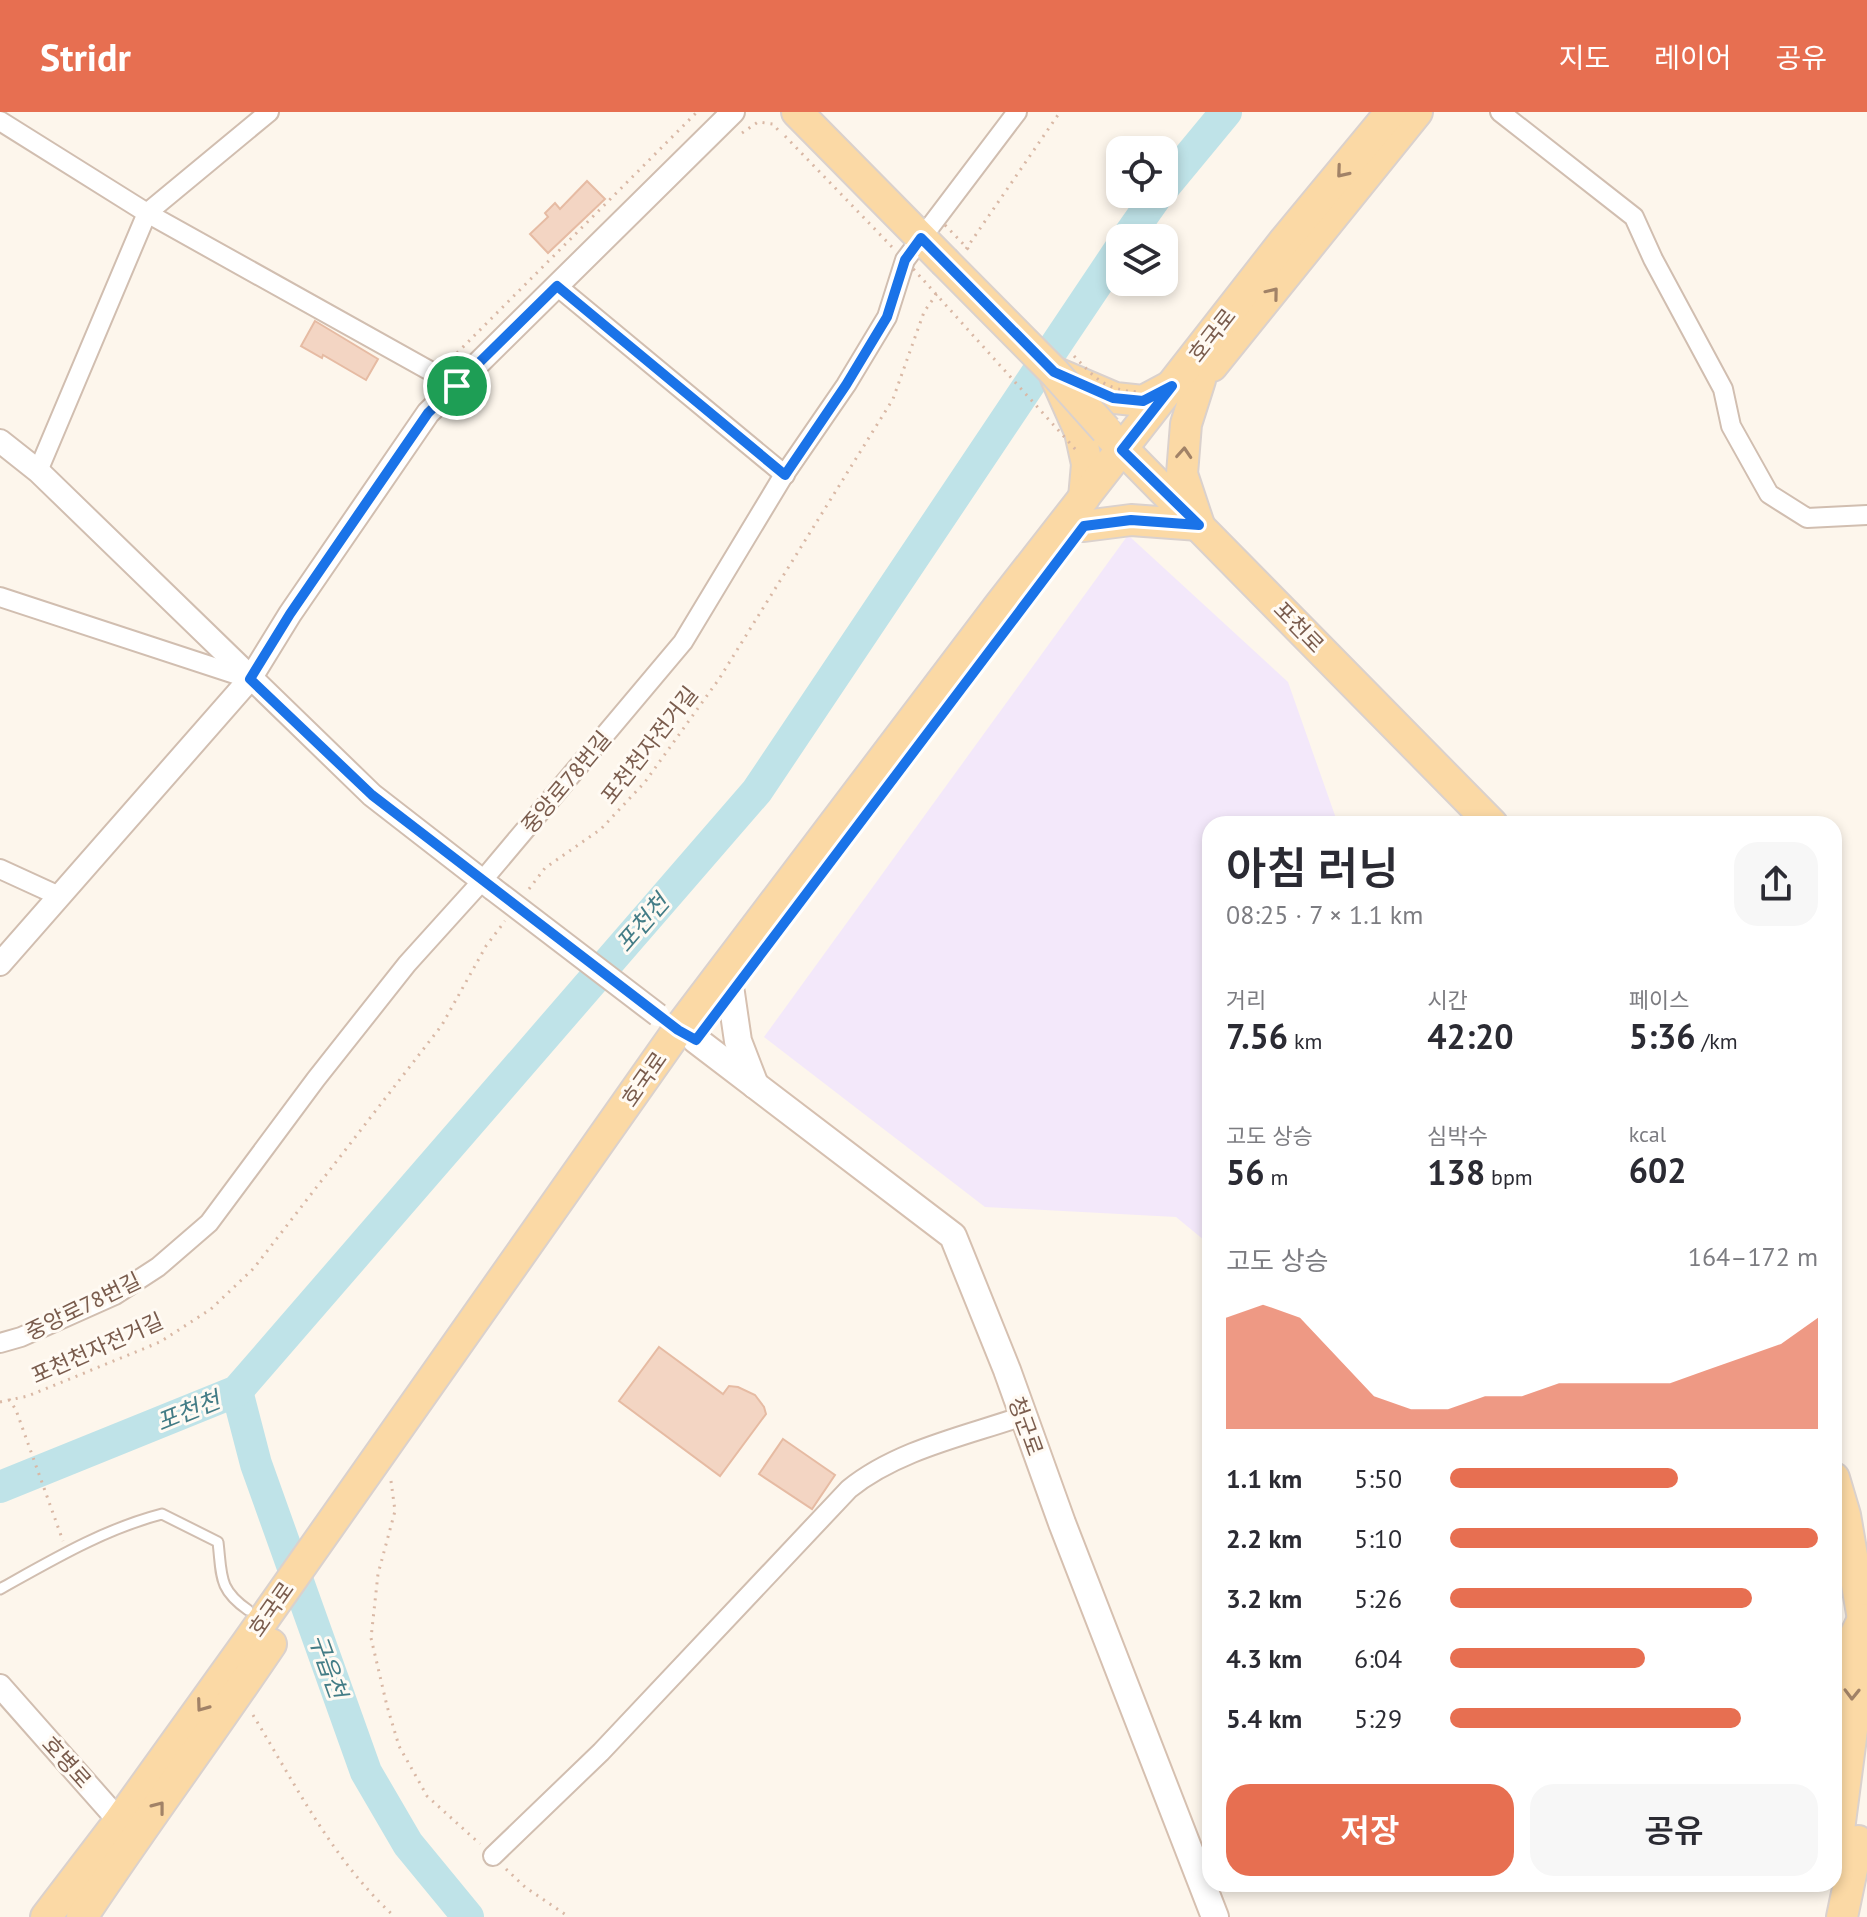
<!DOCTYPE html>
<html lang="ko">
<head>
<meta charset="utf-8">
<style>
  :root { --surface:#fff; --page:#f7f7f7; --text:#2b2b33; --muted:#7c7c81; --accent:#e76f51 }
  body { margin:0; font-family:"PT Sans","Noto Sans KR",sans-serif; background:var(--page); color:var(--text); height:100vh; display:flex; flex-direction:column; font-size:30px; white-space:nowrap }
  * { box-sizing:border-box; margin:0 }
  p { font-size:26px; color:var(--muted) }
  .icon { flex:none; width:44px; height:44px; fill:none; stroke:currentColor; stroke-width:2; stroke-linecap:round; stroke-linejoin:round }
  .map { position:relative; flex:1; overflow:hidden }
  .details { position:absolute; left:1202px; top:704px; width:640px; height:1076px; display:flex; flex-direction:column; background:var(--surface); border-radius:24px; box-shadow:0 4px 12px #0003 }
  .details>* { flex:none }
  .buttons { position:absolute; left:1106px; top:24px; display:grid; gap:16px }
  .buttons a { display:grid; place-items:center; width:72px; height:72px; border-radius:16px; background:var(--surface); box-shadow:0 4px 12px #0003; font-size:40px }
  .pin { position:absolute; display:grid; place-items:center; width:68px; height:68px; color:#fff; margin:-34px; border:4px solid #fff; border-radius:50%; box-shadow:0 2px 8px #0007 }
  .round { display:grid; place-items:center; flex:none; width:84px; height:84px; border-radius:24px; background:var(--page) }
  .headline { display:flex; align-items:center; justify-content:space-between; height:136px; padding:0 24px }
  h1 { font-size:44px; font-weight:600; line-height:60px }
  .metrics { display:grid; grid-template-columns:repeat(3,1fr); gap:12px; height:136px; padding:8px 24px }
  .metrics div { display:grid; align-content:center }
  .metrics b { font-size:34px; font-weight:600 }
  .metrics small { font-size:22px; font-weight:400 }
  .metrics p { font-size:22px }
  .chart { height:224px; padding:16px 24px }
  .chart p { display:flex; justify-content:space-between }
  .chart svg { width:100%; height:144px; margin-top:8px; fill:var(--accent); opacity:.7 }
  .action { display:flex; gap:16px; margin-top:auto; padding:16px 24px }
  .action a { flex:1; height:92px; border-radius:24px; background:var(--accent); color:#fff; font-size:32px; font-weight:600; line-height:92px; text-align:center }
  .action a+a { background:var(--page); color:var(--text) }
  ul { padding:0 24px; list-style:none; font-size:26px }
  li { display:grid; grid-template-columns:128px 96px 1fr; align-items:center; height:60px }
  li i { height:20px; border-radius:10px; background:var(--accent) }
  header { display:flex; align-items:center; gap:48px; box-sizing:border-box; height:112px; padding:0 40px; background:var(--accent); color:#fff }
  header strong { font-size:38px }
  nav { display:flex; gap:44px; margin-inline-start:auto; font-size:28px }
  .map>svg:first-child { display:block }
</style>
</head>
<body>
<header>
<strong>Stridr</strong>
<nav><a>지도</a><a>레이어</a><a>공유</a></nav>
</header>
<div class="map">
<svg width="1867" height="1805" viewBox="0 0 1867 1805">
  <rect width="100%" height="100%" fill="#fdf6ec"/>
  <path fill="#f3e8fa" d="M1128 423 1288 570 1338 712H1210V1133L1176 1105 985 1095 764 925Z"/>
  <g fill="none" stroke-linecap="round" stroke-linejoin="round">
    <g stroke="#bfe3e8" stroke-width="32">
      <path d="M1164 75 1226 0"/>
      <path d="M1127 126 1158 82"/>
      <path d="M237 1279 256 1352 366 1660 408 1732 468 1805"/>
      <path d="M0 1375 237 1279 757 679 1120 137"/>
    </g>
  </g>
  <g fill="#f3d5c3" stroke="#e6bba3" stroke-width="2">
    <path d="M587 69 605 87 548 141 530 122 548 105 545 101 555 91 560 97Z"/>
    <path d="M315 209 378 247 366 268 323 243 322 246 301 234Z"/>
    <path d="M659 1235 723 1282 729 1274 738 1275 755 1283 764 1295 766 1302 720 1364 619 1289Z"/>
    <path d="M783 1327 835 1363 812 1397 759 1362Z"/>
  </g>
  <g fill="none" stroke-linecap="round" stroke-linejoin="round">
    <g stroke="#d1beb0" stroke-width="13">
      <path id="service" d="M0 1477C52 1448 104 1417 162 1402L218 1430C222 1464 218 1477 248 1498"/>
    </g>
    <g stroke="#d1beb0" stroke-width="22">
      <g id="minor">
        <path d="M1500 0 1634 105 1653 147 1723 277 1731 314 1769 382 1807 406 1867 403"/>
        <path d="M0 9 147 101 457 274"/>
        <path d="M557 174 785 363"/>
        <path d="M38 359 147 101 269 0"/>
        <path d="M0 485 250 567"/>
        <path d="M0 757 59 784"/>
        <path d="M0 1231 21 1225 115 1183 158 1155 209 1111 316 967 407 852 482 769 683 530 782 366 846 273 887 205 905 148 1017 0"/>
        <path d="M1834 1461 1855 1462"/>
        <path d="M493 1744 601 1640 849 1377C897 1338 965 1324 1023 1304"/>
      </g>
    </g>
    <g stroke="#d1beb0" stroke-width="26">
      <g id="tertiary">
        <path d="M0 329 38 359 372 683 493 777"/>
        <path d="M0 852 250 567 290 502 428 301 733 0"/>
        <path d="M0 1574 129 1720"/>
      </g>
    </g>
    <g stroke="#d6c0b0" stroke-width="30">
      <g id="secondary">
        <path d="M731 881 738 929 755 973"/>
        <path d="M696 928 953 1124 1007 1258 1062 1411 1215 1805"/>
      </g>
    </g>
    <g stroke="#dad1cd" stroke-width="34">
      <g id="primary">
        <path d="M797 0 944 149"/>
        <path d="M1212 254 1417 0"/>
        <path d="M1054 260 1115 286 1143 289 1171 274"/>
        <path d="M1056 266 1080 320 1087 352 1084 386"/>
        <path d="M1109 323 1492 712"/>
        <path d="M1084 414 1131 408 1199 413 1182 362 1186 312 1200 268"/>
        <path d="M1834 1366 1845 1403 1863 1507 1867 1514"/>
        <path d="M1834 1756 1852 1618 1853 1528 1863 1507"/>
        <path d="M46 1805 120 1708 247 1531 678 918 999 494 1285 128 1391 0"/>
        <path d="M82 1805C143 1713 209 1624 271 1532"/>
        <path d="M1842 1805 1858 1729"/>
      </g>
    </g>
    <g stroke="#d9b8a5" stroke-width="3" stroke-dasharray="2 6" stroke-linecap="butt">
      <path d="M742 21 758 10 773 12 779 19"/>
      <path d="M785 24 893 136"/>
      <path d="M966 137 1060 0"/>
      <path d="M457 241 697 0"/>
      <path d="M529 777 545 756 601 717 645 670 719 567 893 287 924 200 940 177"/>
      <path d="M9 1287 16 1298 63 1429"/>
      <path d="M0 1290 28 1284 160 1230 211 1197 254 1156 442 913 486 834 505 809"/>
      <path d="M391 1369 395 1399 378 1462 371 1526 387 1594 399 1634 427 1684 480 1732"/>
      <path d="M253 1603C295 1672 334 1750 395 1805"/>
      <path d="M506 1757 525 1775 569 1805"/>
    </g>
    <use href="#service" stroke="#fff" stroke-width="9"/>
    <use href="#minor" stroke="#fff" stroke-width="18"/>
    <use href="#tertiary" stroke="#fff" stroke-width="22"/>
    <use href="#secondary" stroke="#fff" stroke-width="26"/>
    <use href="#primary" stroke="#fbd9a5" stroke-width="30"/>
    <g stroke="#d1beb0" stroke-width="26" stroke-linecap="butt">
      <path id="tertiary-bridge" d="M493 777 658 903"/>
    </g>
    <g stroke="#dad1cd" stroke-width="34" stroke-linecap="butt">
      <path id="primary-bridge" d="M944 149 1054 260 1106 318"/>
    </g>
    <g stroke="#d9b8a5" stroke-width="3" stroke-dasharray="2 6" stroke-linecap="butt">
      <path d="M945 113 970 139"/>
      <path d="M908 151 1077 339"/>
      <path d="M1074 244C1097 268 1105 278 1139 280"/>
    </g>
    <use href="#tertiary-bridge" stroke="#fff" stroke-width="22"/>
    <use href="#primary-bridge" stroke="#fbd9a5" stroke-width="30"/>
  </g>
  <defs><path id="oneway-chevron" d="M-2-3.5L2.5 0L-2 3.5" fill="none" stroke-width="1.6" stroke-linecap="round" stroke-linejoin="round" transform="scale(2)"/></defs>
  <g stroke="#a18267">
    <use href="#oneway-chevron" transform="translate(1342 60) rotate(130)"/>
    <use href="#oneway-chevron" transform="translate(1273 181) rotate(-51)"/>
    <use href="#oneway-chevron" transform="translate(1184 341) rotate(-86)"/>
    <use href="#oneway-chevron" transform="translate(1852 1582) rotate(91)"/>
    <use href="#oneway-chevron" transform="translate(202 1594) rotate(126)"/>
    <use href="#oneway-chevron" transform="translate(159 1695) rotate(-52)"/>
  </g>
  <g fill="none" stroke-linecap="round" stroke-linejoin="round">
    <g stroke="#fff" stroke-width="16">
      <path id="route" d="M921 126 1054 260 1113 286 1143 289 1172 274 1122 338 1199 413 1131 408 1084 414 696 928 678 918 372 683 250 567 290 502 428 301 557 174 785 363 846 273 887 205 905 148Z"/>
    </g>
    <use href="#route" stroke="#1a73e8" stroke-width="10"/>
  </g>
  <g text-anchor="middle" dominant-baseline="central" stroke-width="6" stroke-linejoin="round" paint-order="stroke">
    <g font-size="22" fill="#7a5c4d" stroke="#fffaf3">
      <text transform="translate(1212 223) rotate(-52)">호국로</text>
      <text transform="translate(1299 515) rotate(46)">포천로</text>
      <text transform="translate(649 633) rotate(-52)">포천천자전거길</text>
      <text transform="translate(566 670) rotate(-50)">중앙로78번길</text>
      <text transform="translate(644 967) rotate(-55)">호국로</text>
      <text transform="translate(83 1194) rotate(-26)">중앙로78번길</text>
      <text transform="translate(97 1236) rotate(-24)">포천천자전거길</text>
      <text transform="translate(1026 1314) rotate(70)">청군로</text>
      <text transform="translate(271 1497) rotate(-55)">호국로</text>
      <text transform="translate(67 1650) rotate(48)">호병로</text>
    </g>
    <g font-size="24" font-style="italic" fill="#437c86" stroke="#fffaf3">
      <text transform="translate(642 811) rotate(-49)">포천천</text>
      <text transform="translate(188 1299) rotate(-22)">포천천</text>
      <text transform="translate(328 1554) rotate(70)">구읍천</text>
    </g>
  </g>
</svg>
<div class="buttons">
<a><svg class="icon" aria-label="locate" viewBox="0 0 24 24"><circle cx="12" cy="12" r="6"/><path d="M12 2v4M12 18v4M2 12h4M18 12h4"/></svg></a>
<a><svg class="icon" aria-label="layers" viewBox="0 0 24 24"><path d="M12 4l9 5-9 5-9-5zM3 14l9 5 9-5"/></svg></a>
</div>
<div class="pin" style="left:457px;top:274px;background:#1e9e55"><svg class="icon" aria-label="arrive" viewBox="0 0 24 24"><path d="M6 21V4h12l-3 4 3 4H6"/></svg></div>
<section class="details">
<div class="headline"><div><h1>아침 러닝</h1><p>08:25 · 7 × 1.1 km</p></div><a class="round"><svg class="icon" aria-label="share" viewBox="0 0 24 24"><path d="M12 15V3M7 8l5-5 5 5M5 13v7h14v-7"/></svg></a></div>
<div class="metrics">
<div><p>거리</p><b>7.56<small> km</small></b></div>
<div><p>시간</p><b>42:20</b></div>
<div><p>페이스</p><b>5:36<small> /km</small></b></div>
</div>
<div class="metrics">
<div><p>고도 상승</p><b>56<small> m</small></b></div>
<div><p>심박수</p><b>138<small> bpm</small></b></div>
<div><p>kcal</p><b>602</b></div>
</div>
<div class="chart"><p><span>고도 상승</span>164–172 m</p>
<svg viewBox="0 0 160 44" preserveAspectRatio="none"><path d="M0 44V10L10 6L20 10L30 22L40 34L50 38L60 38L70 34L80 34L90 30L100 30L110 30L120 30L130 26L140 22L150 18L160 10V44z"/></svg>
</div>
<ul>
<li><b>1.1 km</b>5:50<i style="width:62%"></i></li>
<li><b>2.2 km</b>5:10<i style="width:100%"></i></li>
<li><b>3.2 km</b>5:26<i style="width:82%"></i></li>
<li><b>4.3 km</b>6:04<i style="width:53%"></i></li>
<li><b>5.4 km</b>5:29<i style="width:79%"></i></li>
</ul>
<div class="action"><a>저장</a><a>공유</a></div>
</section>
</div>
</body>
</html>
